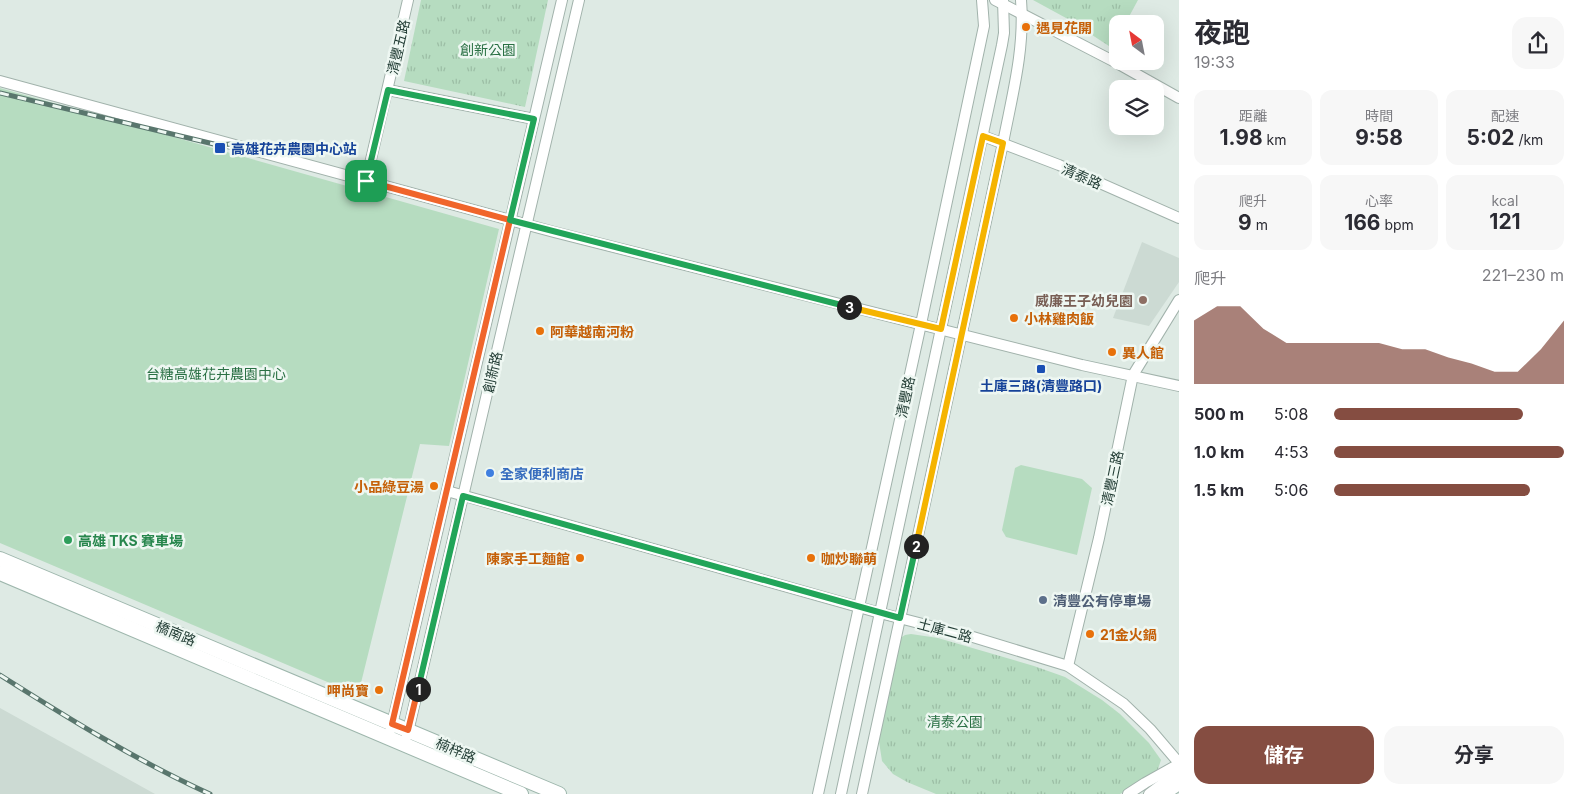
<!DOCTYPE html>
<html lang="zh-TW">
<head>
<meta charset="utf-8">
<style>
  :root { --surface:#fff; --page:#f7f7f7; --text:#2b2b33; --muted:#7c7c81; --accent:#854d41 }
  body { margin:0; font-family:Inter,"Noto Sans TC",sans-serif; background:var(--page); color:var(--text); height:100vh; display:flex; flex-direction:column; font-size:19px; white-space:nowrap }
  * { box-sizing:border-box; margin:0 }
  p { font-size:16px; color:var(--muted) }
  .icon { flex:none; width:28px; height:28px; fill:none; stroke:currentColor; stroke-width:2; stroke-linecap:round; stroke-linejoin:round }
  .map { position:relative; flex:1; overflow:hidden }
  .drawer { display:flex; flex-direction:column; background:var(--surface); width:400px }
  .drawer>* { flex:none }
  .needle { width:32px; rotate:328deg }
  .fabs { position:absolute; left:1109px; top:15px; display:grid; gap:10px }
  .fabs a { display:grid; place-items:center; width:55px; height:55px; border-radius:10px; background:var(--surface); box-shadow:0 5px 20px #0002; font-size:25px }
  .pin { position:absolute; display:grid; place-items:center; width:42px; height:42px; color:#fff; margin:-21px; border-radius:10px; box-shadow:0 2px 8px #0006 }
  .km { position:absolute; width:25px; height:25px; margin:-12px; border-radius:50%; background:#222; color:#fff; font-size:14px; line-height:25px; text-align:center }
  .round { display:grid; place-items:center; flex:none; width:52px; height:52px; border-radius:15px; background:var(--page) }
  .headline { display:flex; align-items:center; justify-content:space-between; height:85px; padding:0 15px }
  h1 { font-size:28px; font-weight:700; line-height:38px }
  .figures { display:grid; grid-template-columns:repeat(3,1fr); gap:8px; height:85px; padding:5px 15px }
  .figures div { display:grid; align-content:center; border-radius:12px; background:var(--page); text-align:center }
  .figures b { font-size:21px; font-weight:700 }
  .figures small { font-size:14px; font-weight:400 }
  .figures p { font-size:14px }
  .chart { height:140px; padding:10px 15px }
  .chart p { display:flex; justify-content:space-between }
  .chart svg { width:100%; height:90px; margin-top:5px; fill:var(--accent); opacity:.7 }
  .primary-button { display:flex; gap:10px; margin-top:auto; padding:10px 15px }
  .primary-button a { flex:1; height:58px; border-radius:15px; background:var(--accent); color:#fff; font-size:20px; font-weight:700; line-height:58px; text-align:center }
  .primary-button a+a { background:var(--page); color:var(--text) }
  ul { padding:0 15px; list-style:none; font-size:16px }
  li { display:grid; grid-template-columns:80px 60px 1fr; align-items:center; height:38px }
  li i { height:12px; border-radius:6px; background:var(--accent) }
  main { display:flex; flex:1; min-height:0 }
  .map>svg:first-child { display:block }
</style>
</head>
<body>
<main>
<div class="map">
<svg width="1179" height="794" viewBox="0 0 1179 794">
  <defs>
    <pattern id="park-tufts" width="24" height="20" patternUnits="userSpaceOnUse" patternTransform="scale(1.25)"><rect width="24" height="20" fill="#b6dcc0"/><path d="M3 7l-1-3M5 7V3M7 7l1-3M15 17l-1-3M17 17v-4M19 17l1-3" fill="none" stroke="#9cbea5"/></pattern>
  </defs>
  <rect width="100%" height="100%" fill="#deeae4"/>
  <g fill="#ccdad3">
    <path d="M1142 242 1179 258V282L1149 326 1113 318Z"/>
    <path d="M0 708 155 794H0Z"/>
  </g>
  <g fill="#b6dcc0">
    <path d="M0 88 499 229 449 446 420 444 358 695 0 543Z"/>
    <path d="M1021 465 1082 479 1092 488 1077 555 1006 537 1002 530 1015 468Z"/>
  </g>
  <g fill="url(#park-tufts)">
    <path d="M421 0H548L525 107 404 81Z"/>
    <path d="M1033 0H1138L1125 24H1118L1117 38 1112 48 1066 18Z"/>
    <path d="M911 634 938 638 1034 666 1065 677 1102 700 1120 714 1149 743 1161 760 1158 769 1152 775 1120 794H936L907 782 893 774 882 761 878 735 899 639 905 635Z"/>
  </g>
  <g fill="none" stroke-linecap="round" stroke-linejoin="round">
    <g stroke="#a1b2ab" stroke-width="12">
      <g id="street">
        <path d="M995 0 1115 62 1179 98"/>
        <path d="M0 81 554 232 1082 365 1179 386"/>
        <path d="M388 90 534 119"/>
        <path d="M983 136 1059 165 1179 218"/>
        <path d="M366 181 408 0"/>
        <path d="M447 491 880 613 973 637 1068 666 1124 704 1150 729 1179 763"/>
        <path d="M1068 666 1099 538 1133 375 1179 300"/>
        <path d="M391 729 562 0"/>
        <path d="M407 736 579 0"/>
        <path d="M818 794 921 324 984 26 982 0"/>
        <path d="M841 794 1002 45 1004 33 1003 0"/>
        <path d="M862 794 1003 143C1012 96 1025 49 1021 0"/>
        <path d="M1128 794 1145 783 1179 764"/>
        <path d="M1149 794 1177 773 1179 766"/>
      </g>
    </g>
    <g stroke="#9db6ac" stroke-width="16">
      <g id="secondary">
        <path d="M0 559 559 794"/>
        <path d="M0 573 521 794"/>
        <path d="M1162 794 1179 783"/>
      </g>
    </g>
    <use href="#street" stroke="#fff" stroke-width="10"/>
    <use href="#secondary" stroke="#fff" stroke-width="14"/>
    <g stroke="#59766d" stroke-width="5">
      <g id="rail">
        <path d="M0 93 218 145 231 144"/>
        <path d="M0 675C68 718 137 761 210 794"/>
      </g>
    </g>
    <use href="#rail" stroke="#eef7f2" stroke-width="3" stroke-dasharray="9" stroke-linecap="butt"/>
  </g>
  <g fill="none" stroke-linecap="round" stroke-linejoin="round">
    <g stroke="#fff" stroke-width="10">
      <path id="split-1" d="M366 181 510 220 392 724 408 730 418 689"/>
    </g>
    <g stroke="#fff" stroke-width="10">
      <path id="split-2" d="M418 689 463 496 900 618 916 546"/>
    </g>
    <g stroke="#fff" stroke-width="10">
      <path id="split-3" d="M849 307 941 329 983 136 1003 143 916 546"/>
    </g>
    <g stroke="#fff" stroke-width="10">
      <path id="split-4" d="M366 181 388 90 534 119 510 220 849 307"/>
    </g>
    <use href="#split-1" stroke="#f0652b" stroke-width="6"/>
    <use href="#split-2" stroke="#22a559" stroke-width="6"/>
    <use href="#split-3" stroke="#f5b400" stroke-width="6"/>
    <use href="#split-4" stroke="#22a559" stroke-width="6"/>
  </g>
  <g fill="#e8710a" stroke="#eef7f2" stroke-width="2">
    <circle cx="1026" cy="27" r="5"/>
    <circle cx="1014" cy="318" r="5"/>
    <circle cx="540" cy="331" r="5"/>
    <circle cx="1112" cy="352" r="5"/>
    <circle cx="434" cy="486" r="5"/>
    <circle cx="580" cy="558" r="5"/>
    <circle cx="811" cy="558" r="5"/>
    <circle cx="1090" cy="634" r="5"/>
    <circle cx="379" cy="690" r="5"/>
  </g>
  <g fill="#1a4fb4" stroke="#eef7f2" stroke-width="2">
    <rect x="214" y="142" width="12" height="12" rx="2.5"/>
    <rect x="1036" y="364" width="10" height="10" rx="2.5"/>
  </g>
  <circle fill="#8d6e63" stroke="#eef7f2" stroke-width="2" cx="1143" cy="300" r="5"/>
  <circle fill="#3f7fe0" stroke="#eef7f2" stroke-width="2" cx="490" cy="473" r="5"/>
  <circle fill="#2e9e5b" stroke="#eef7f2" stroke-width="2" cx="68" cy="540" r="5"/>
  <circle fill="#5c6f8a" stroke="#eef7f2" stroke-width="2" cx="1043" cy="600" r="5"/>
  <g text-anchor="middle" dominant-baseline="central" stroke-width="5" stroke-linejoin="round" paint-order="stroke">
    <g font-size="14" font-weight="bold" fill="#c56008" stroke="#eef7f2" text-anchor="start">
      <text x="1036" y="27">遇見花開</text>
      <text x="1024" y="318">小林雞肉飯</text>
      <text x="550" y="331">阿華越南河粉</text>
      <text x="1122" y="352">異人館</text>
      <text x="424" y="486" text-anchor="end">小品綠豆湯</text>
      <text x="570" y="558" text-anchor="end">陳家手工麵館</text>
      <text x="821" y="558">咖炒聯萌</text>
      <text x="1100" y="634">21金火鍋</text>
      <text x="369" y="690" text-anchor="end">呷尚寶</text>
    </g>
    <g font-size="14" fill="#1f3a32" stroke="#eef7f2">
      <text transform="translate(398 47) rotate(-77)">清豐五路</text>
      <text transform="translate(1082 176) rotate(24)">清泰路</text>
      <text transform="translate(492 372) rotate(-77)">創新路</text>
      <text transform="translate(905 397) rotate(-78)">清豐路</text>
      <text transform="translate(1112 478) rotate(-78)">清豐三路</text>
      <text transform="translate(945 630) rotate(15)">土庫二路</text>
      <text transform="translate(176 633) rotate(23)">橋南路</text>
      <text transform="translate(456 750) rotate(23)">楠梓路</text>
    </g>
    <g font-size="14" fill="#2a7044" stroke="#eef7f2">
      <text x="488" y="49">創新公園</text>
      <text x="216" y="373">台糖高雄花卉農園中心</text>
      <text x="955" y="721">清泰公園</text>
    </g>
    <g font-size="14" font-weight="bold" fill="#164399" stroke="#eef7f2" text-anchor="start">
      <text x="231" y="148">高雄花卉農園中心站</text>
      <text x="1041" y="385" text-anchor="middle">土庫三路(清豐路口)</text>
    </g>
    <g font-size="14" font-weight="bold" fill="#785e54" stroke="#eef7f2" text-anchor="end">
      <text x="1133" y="300">威廉王子幼兒園</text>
    </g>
    <g font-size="14" font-weight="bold" fill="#366cbe" stroke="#eef7f2" text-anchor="start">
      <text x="500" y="473">全家便利商店</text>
    </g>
    <g font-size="14" font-weight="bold" fill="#27864d" stroke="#eef7f2" text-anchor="start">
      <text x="78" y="540">高雄 TKS 賽車場</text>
    </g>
    <g font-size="14" font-weight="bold" fill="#4e5e75" stroke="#eef7f2" text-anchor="start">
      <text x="1053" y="600">清豐公有停車場</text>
    </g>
  </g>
</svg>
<div class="fabs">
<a><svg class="needle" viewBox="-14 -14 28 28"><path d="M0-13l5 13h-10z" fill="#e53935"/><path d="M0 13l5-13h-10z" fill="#7c7c81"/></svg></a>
<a><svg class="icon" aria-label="layers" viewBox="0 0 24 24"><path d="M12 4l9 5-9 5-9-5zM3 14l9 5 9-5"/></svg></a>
</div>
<div class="pin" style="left:366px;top:181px;background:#1e9e55"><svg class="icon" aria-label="arrive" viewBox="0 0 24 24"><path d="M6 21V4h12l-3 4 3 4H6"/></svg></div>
<b class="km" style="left:418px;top:689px">1</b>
<b class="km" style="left:916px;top:546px">2</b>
<b class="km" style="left:849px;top:307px">3</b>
</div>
<section class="drawer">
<div class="headline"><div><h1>夜跑</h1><p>19:33</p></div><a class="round"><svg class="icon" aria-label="share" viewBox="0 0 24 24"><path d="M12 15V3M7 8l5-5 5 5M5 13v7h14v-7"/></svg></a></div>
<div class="figures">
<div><p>距離</p><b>1.98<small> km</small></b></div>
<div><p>時間</p><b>9:58</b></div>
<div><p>配速</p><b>5:02<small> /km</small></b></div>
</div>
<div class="figures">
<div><p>爬升</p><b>9<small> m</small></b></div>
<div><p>心率</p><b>166<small> bpm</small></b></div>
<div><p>kcal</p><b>121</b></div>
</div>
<div class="chart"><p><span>爬升</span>221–230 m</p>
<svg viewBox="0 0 160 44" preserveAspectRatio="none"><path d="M0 44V13L10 6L20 6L30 17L40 24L50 24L60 24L70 24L80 24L90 27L100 27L110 31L120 34L130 38L140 38L150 27L160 13V44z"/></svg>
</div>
<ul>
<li><b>500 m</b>5:08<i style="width:82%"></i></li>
<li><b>1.0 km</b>4:53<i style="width:100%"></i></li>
<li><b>1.5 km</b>5:06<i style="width:85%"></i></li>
</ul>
<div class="primary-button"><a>儲存</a><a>分享</a></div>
</section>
</main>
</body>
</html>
